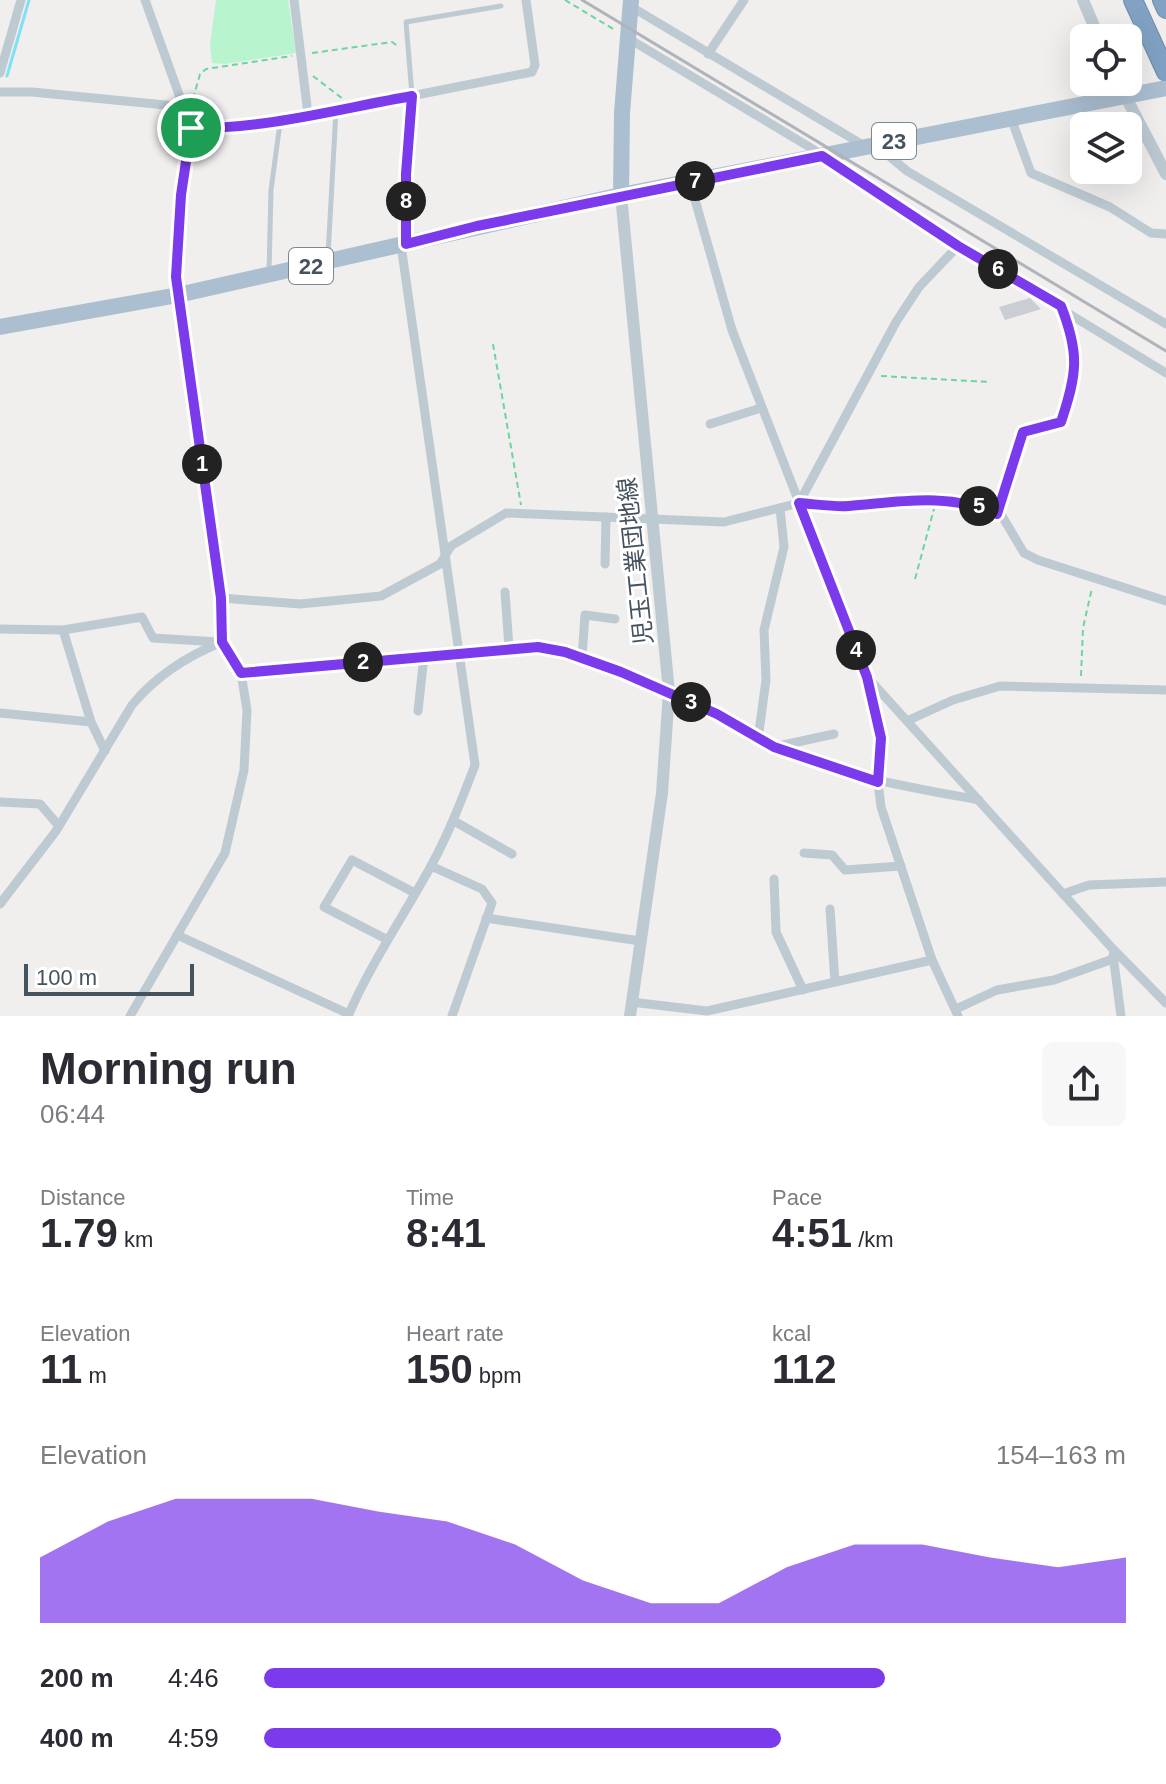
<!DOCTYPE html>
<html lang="en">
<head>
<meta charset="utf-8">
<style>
  :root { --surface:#fff; --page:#f7f7f7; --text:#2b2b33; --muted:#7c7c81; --accent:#7c3aed }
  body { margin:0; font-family:Arial,"Noto Sans JP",sans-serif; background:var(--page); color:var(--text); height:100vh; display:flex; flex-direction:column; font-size:30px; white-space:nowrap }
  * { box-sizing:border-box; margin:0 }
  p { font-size:26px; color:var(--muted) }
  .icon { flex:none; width:44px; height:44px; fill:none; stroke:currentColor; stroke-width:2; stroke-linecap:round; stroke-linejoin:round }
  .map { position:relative; height:1016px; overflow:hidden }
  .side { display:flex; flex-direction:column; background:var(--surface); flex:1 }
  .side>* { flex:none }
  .buttons { position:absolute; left:1070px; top:24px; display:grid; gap:16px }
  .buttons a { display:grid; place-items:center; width:72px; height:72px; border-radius:12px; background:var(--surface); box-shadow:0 8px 32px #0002; font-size:40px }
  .scale { position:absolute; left:24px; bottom:20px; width:170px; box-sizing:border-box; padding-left:8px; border:4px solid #45535e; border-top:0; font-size:22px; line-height:28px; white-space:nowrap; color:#45535e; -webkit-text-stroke:6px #fff; paint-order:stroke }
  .pin { position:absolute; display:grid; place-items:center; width:68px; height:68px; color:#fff; margin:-34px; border:4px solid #fff; border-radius:50%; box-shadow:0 2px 8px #0007 }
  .km { position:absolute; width:40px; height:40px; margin:-20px; border-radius:50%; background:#222; color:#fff; font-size:22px; line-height:40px; text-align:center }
  .round { display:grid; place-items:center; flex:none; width:84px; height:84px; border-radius:12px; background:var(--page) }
  .overview { display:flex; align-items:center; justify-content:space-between; height:136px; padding:0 40px }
  h1 { font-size:44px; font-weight:700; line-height:60px }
  .figures { display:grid; grid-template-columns:repeat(3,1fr); gap:12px; height:136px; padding:8px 40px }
  .figures div { display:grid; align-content:center }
  .figures b { font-size:40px; font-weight:700 }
  .figures small { font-size:22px; font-weight:400 }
  .figures p { font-size:22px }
  .chart { height:224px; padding:16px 40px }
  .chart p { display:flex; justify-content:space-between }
  .chart svg { width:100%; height:144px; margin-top:8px; fill:var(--accent); opacity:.7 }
  ul { padding:0 40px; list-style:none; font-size:26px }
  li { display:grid; grid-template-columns:128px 96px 1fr; align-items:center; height:60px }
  li i { height:20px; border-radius:10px; background:var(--accent) }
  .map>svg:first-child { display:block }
</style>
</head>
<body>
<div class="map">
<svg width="1166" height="1016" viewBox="0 0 1166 1016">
  <rect width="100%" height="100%" fill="#f1eeee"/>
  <path fill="#b8f4ce" d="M216 0H288L296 53 225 64 212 63 210 44Z"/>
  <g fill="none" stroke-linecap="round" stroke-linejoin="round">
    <path stroke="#80e0f6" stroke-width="3" d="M7 76 29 0"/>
  </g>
  <path fill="#caced4" d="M1030 298 1041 309 1005 320 999 307Z"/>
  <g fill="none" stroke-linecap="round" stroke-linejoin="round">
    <g stroke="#6c8daf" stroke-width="20">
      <g id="motorway">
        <path d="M1133 0 1166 72"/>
        <path d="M1162 0 1166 9"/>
      </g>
    </g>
    <g stroke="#6cd69f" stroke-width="2" stroke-dasharray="6 4" stroke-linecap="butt">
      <path d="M565 0 615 30"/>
      <path d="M312 53 392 42 399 47"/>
      <path d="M313 76 343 99"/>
      <path d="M193 99 200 74 206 69 292 56"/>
      <path d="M493 344 521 505"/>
      <path d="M881 376 990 382"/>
      <path d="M915 579 934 509"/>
      <path d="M1081 676 1083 628 1092 588"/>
    </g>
    <g stroke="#bdcad2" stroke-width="5">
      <path d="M412 95 406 22 501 6"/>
      <path d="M328 256 336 110"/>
      <path d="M269 272 271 190 280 123"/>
    </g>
    <g stroke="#bdcad2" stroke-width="9">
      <path d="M294 0 308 114"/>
      <path d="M630 6 863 145"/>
      <path d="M626 37 811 148 958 246 1166 373"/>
      <path d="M708 54 744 0"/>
      <path d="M0 73 21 0"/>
      <path d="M0 92H32L176 106 185 102"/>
      <path d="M1011 118 1031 173 1110 207 1151 233 1166 234"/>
      <path d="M191 128H233L280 122 532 72 535 65 526 0"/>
      <path d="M876 145 907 171 1166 324"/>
      <path d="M690 182 732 330 867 677 881 738 878 782 881 807 932 960 958 1016"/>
      <path d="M710 424 761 408"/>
      <path d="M799 503 896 322 919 287 958 246"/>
      <path d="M997 514 1023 432 1061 422C1077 374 1080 354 1061 306"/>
      <path d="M605 564 606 517"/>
      <path d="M505 592 509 648"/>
      <path d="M221 598 300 604 381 596 440 564 451 546 506 513 724 522 799 503 845 507 921 498 980 506 1002 516 1024 553 1038 560 1166 601"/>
      <path d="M0 629 63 630 142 617 153 638 218 642"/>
      <path d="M63 630 91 722 105 751"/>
      <path d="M582 657 585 615 615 619"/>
      <path d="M241 673 538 647C599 659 660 685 715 713 735 723 753 737 773 746 839 776 909 787 979 800"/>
      <path d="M869 679 1112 948 1166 1003"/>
      <path d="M418 711 424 656"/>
      <path d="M0 713 91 722"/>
      <path d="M909 720 953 700 1000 686 1166 690"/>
      <path d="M758 739 766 680 764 630 784 547 780 508"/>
      <path d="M774 747 834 734"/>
      <path d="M0 802 40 804 59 826"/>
      <path d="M454 821 512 854"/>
      <path d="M804 853 832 855 845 870 901 866"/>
      <path d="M431 866 482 889 492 903 452 1016"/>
      <path d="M774 879 776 932 803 990"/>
      <path d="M1063 894 1089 885 1166 882"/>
      <path d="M0 904 56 831 132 705C156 676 187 656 222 642"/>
      <path d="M830 909 835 982"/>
      <path d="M486 918 640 941"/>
      <path d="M177 935 349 1014"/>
      <path d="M386 939 324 907 352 860 415 893"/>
      <path d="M1113 955 1121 1016"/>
      <path d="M631 1002 707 1011 932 960"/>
      <path d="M956 1009 997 990 1054 980 1113 959"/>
      <path d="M130 1016 225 853 244 770 247 710 241 673 222 642 221 598 176 277 181 195 191 128 145 0"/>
      <path d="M348 1016C371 963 403 917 431 866 449 833 462 799 475 765L402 252 406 244"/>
    </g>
    <g stroke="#bdcad2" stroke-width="12">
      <path d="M1083 0 1099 38"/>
      <path d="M1118 82 1166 174"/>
      <path d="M621 195 669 692 662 793 630 1016"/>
      <path d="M406 244V174L412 96"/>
    </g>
    <g stroke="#abbfd1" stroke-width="16">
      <path d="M621 195 622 113 631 0"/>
      <path d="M0 327 178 295 621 195 1166 88"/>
    </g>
    <use href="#motorway" stroke="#81a2c3" stroke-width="18"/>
    <path stroke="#b0b4ba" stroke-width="3" d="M582 0 1166 351"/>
  </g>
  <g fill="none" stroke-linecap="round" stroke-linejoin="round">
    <g stroke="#fff" stroke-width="16">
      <path id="route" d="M412 96 406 174V244L477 226 822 156 958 246 1061 306C1080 354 1077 374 1061 422L1023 432 997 514C948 492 899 502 849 506 832 507 815 504 799 503L867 677 881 738 878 782 774 747 717 714 621 672 565 652 538 647 241 673 222 642 221 598 176 277 181 195 191 128C266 129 338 109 412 96Z"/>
    </g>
    <use href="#route" stroke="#7c3aed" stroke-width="10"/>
  </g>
  <g text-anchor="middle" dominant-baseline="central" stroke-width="6" stroke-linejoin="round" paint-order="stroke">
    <g fill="#fff" stroke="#7d878e" stroke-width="2">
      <rect x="872" y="123" width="44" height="36" rx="6"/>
      <rect x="289" y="248" width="44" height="36" rx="6"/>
    </g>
    <g font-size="22" font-weight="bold" fill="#45535e">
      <text x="894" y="141">23</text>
      <text x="311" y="266">22</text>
    </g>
    <g font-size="24" fill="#45535e" stroke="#fff">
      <text transform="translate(635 561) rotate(-96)">児玉工業団地線</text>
    </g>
  </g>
</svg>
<div class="buttons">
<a><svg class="icon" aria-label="locate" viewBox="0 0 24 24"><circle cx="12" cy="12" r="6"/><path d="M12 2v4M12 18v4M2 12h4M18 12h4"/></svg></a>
<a><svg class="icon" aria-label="layers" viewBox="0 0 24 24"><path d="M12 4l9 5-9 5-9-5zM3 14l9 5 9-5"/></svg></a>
</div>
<div class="scale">100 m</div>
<div class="pin" style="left:191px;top:128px;background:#1e9e55"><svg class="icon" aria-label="arrive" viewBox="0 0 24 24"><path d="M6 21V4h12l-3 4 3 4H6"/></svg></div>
<b class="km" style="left:202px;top:464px">1</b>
<b class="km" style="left:363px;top:662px">2</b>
<b class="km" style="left:691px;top:702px">3</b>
<b class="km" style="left:856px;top:650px">4</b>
<b class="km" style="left:979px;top:506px">5</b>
<b class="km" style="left:998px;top:269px">6</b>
<b class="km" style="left:695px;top:181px">7</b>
<b class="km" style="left:406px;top:201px">8</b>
</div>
<section class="side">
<div class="overview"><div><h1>Morning run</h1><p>06:44</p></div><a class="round"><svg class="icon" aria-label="share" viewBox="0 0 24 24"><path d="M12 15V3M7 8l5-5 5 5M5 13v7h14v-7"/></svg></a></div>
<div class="figures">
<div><p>Distance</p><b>1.79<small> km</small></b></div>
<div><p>Time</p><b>8:41</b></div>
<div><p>Pace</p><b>4:51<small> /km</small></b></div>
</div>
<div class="figures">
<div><p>Elevation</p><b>11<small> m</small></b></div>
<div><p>Heart rate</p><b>150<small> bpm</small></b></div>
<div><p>kcal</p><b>112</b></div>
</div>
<div class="chart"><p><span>Elevation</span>154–163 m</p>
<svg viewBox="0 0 160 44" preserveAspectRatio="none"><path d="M0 44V24L10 13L20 6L30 6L40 6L50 10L60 13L70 20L80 31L90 38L100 38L110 27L120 20L130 20L140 24L150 27L160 24V44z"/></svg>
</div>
<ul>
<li><b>200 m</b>4:46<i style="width:72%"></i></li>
<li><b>400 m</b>4:59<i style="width:60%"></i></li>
</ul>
</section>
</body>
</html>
